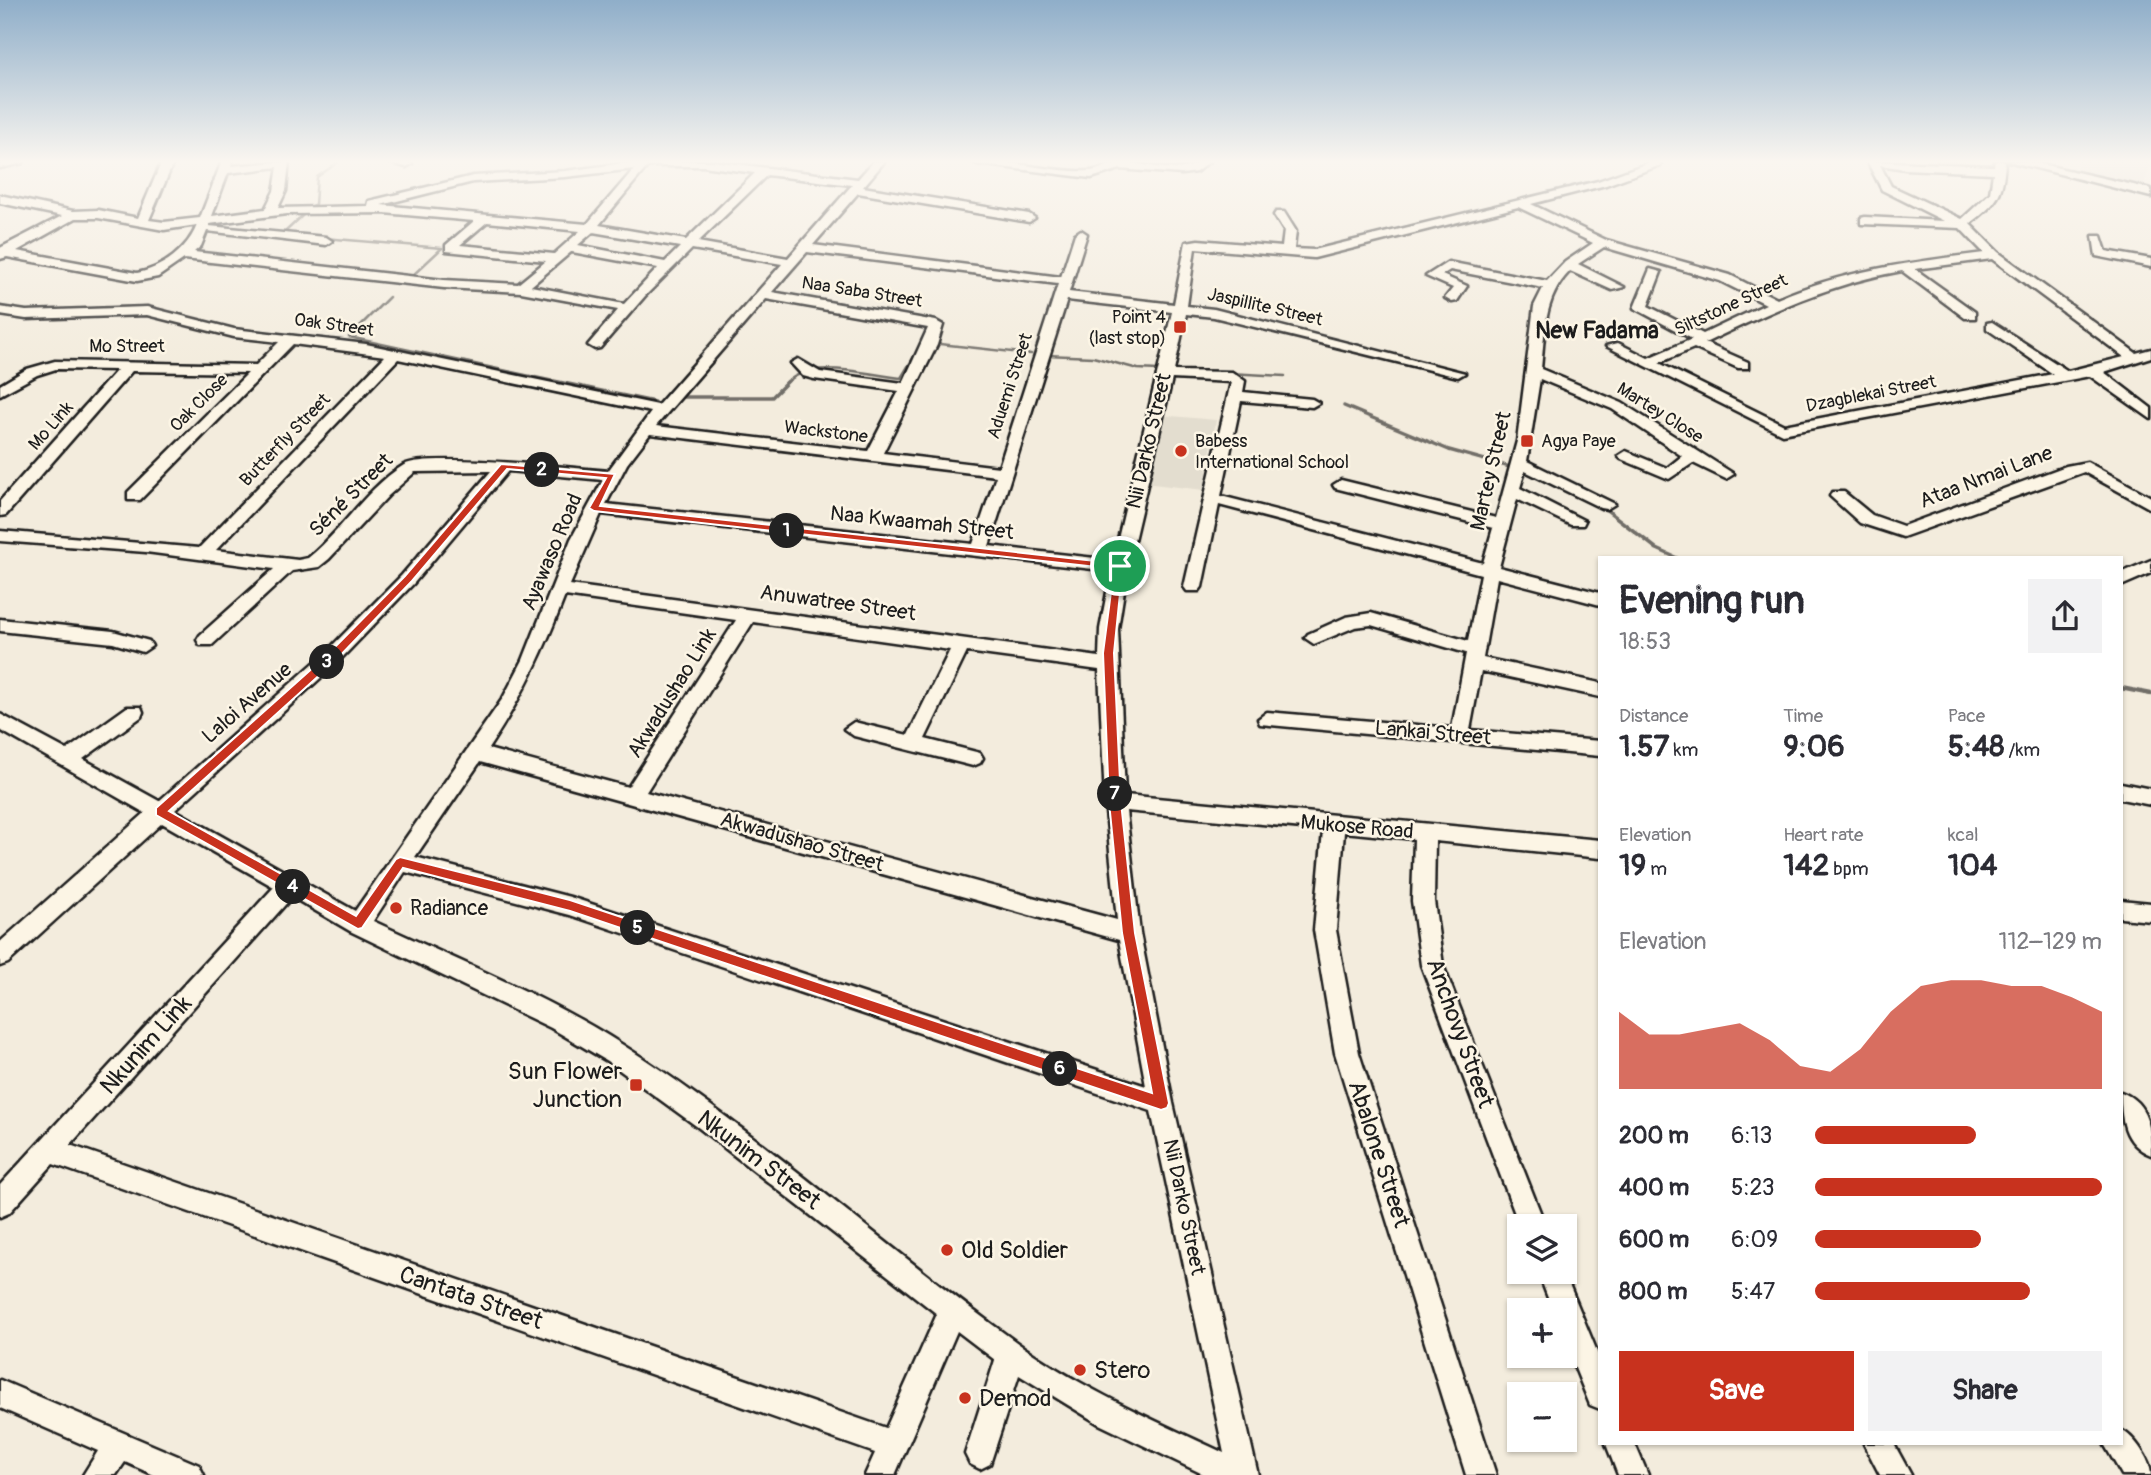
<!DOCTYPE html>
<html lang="en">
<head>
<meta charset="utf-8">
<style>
  :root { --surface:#fff; --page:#f2f2f3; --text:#2b2b33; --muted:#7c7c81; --accent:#c8321e }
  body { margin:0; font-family:Pangolin,sans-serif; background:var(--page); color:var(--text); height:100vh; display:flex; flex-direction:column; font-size:26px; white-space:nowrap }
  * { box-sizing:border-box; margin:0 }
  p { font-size:23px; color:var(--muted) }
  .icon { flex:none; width:38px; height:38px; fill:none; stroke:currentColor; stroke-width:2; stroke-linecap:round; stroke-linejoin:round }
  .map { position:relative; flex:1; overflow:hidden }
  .side { position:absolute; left:1598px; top:556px; width:525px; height:889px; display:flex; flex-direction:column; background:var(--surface); border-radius:0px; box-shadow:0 2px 5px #0004 }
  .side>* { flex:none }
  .controls { position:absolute; left:1507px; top:1214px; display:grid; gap:14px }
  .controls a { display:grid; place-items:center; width:70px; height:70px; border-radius:0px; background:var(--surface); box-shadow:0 2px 5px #0004; font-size:35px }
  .pin { position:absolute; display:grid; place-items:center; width:60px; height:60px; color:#fff; margin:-30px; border:4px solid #fff; border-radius:50%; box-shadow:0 2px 7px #0007 }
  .km { position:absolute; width:35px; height:35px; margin:-18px; border-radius:50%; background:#222; color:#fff; font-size:19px; line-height:35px; text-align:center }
  .round { display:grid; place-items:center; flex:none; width:74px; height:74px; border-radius:0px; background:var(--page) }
  .headline { display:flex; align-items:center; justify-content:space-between; height:119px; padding:0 21px }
  h1 { font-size:38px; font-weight:800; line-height:52px }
  .figures { display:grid; grid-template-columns:repeat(3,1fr); gap:10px; height:119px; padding:7px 21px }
  .figures div { display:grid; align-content:center }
  .figures b { font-size:30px; font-weight:800 }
  .figures small { font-size:19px; font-weight:400 }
  .figures p { font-size:19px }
  .chart { height:196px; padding:14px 21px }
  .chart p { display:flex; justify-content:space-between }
  .chart svg { width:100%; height:126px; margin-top:7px; fill:var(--accent); opacity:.7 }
  .cta { display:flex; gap:14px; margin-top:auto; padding:14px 21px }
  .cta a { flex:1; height:80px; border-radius:0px; background:var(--accent); color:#fff; font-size:28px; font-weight:800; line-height:80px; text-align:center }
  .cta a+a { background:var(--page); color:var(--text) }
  ul { padding:0 21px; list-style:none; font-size:23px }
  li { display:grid; grid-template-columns:112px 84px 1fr; align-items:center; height:52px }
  li i { height:18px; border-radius:9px; background:var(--accent) }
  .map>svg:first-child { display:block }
</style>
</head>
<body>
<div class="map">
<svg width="2151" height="1475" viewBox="0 0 2151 1475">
  <rect width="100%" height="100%" fill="#f3ecdd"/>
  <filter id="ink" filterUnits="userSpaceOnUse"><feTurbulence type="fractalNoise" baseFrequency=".0143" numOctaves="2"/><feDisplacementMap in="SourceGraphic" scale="14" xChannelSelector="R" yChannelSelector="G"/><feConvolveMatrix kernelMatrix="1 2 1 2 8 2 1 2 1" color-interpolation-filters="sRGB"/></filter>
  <g filter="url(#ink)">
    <g fill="#e3ddcf">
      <path d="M2079 161H2146L2151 164 2143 187 2075 172Z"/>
      <path d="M1160 415 1216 420 1204 490 1144 483Z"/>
    </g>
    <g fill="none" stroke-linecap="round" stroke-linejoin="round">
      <g stroke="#716e68" stroke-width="2.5">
        <path d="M291 234 286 231 315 204 317 177 337 163"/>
        <path d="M324 238 442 248 412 276"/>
        <path d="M389 297 349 337 563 383"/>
        <path d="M931 343 1031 354"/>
        <path d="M1046 355 1093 357 1138 369 1158 370"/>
        <path d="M1175 371H1188"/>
        <path d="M1228 373 1285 376"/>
        <path d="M786 383C812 357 869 375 901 378L918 350"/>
      </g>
      <g stroke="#716e68" stroke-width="3.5">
        <path d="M554 381 654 402"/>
        <path d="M680 397H772L788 381"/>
        <path d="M1344 406 1449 450 1510 467"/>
        <path d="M1526 472 1541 479"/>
        <path d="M1603 507 1657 549 1677 558"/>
      </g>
      <path stroke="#716e68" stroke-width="4.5" d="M2121 688 2151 694"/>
      <g stroke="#1c1c1c" stroke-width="5">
        <g id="minor">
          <path d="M24 161 23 163 0 168V162Z"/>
          <path d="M162 161H174L149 220 164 222 200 218 222 161H232L231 166 289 161 286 191 278 208 368 206 369 201 473 176 565 171 640 161H712L858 179 874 161H885L863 187 1029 214 1035 218 1029 222 858 193 813 245 1061 277 1075 234 1081 230 1087 234 1069 292 1174 304 1186 242 1198 240 1282 247 1284 231 1274 215 1276 212H1284L1296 231 1294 249 1314 250 1598 181 1648 163 1647 161H1658L1661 165 1606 185 1531 204 1606 240 1730 275 1777 299C1844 270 1913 262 1984 253L1960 228 1861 224V218L1865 217 1944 221 1882 190 1867 161 1994 166 1995 161H2005C2003 196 1998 202 1970 224L1998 252 2136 353 2151 349V357L2104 372 2151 408V419L2090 376 1782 434 1606 346 1618 343 1648 358 1692 339 1634 308 1650 269 1661 272 1648 306 1703 334 1766 304 1720 281 1604 247 1578 264 1624 287 1612 290 1570 271C1543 298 1545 333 1541 369L1622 403 1734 474 1726 479 1693 463 1669 479 1621 459 1618 456 1626 451 1667 468 1682 456 1612 409 1540 379 1527 461 1615 504 1607 509 1601 508 1525 471 1520 488 1585 521 1583 525H1571L1517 499 1499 567 1600 593V605L1497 578 1483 658 1600 683V697L1481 671 1470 730 1600 741V756L1260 724 1258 719 1267 712 1452 728 1466 653 1371 625 1355 627 1314 644 1305 638 1308 634 1346 617 1371 613 1468 641 1481 574 1219 505 1202 587 1199 591H1187L1184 587 1231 382 1172 379 1128 566 1118 629 1125 795 1600 840V858L1435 841 1434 901 1443 965 1546 1227H1520L1421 965 1412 901 1414 839 1344 832 1336 930 1359 1053 1496 1475H1466L1335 1053 1314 930 1323 830 1126 811 1140 933 1173 1103 1258 1475H1205L1099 1424 1019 1375 990 1464 980 1469 970 1464 965 1454 995 1360 957 1331 895 1475H865L875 1453 53 1164 9 1213 0 1217V1185L274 887 162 823 8 963 0 966V942L145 813 0 730V714L67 750 127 707H141L143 712 141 717 83 759 159 801 324 654 402 575 491 471 415 472 388 496 329 559 319 567 292 571 212 645H200L197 640 200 635 274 569 146 552 0 541V531L199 548 385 356 293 344 140 500H128V492L248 373 132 371 6 515 0 516V501L117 370 56 369 37 375 0 395V385L27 369 55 361 256 365 279 342 234 337 147 315 26 319 0 315V307L26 311 147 307 234 329 366 344 658 405 782 264 692 249 645 296 600 348 595 349 588 345 618 310 521 292 444 288 184 259 158 277 137 281 7 257 0 259V248L62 216 0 203V195L73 211 98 210 138 218ZM1880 165 1905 169 1993 173 1990 193 1962 219 1891 186ZM652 166H703L755 173 686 240 599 225 647 167ZM278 167 274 191 265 209 212 216 228 173ZM634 169 587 224 381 205 473 182 565 177ZM767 175 852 185 788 258 698 242ZM1518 207 1593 243 1565 262 1547 281 1448 262 1426 276 1453 288 1445 298 1452 302 1457 301 1467 286 1442 275 1450 270 1543 288 1534 306 1517 441 1496 518 1341 480 1333 485 1335 488 1493 528 1483 563 1221 496 1241 401 1312 407 1319 403 1312 399 1243 392 1245 381 1232 372 1174 371 1186 314 1214 317 1458 377 1465 373 1214 309 1187 306 1195 248 1314 258ZM384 213 474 221 446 245V251L546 261 518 284 444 280 194 252 201 246 207 231 326 245 332 241 326 237 209 226V224L287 214ZM76 218H98L164 230 197 225C188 249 163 268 137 273L17 251ZM487 222 580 231 554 254 460 245ZM593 232 680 247 665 262 578 245ZM571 252H572L658 268 624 304 531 286ZM807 252 1058 284 999 467 883 453 937 345 943 325 936 321 772 292ZM1992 259 2124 357 2068 371 1992 322 1987 323V329L2053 374 1784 425 1659 363 1694 348 1738 368H1748V362L1705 343C1769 312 1831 283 1902 271L1965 318H1975V312L1915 269ZM766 299 928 328 903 383 820 372 798 359 791 363 803 376 814 379 899 391 868 451 656 426ZM1067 300 1172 312 1113 560 989 546ZM398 359 651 412 608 471C576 468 425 452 404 465 366 488 342 531 308 558L298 560 216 550ZM650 434 996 476 973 544 606 504 627 464ZM508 471 603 480 571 539 523 660 503 698 355 911 175 810 336 664 414 583ZM601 514 1111 571 1100 629 1099 657 570 585ZM565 596 736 620 628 787 488 749C521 700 544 651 565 596ZM753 622 950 650 908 735 854 722 844 729 854 736 973 766 980 763 983 758 980 753 925 739 967 652 1099 670 1105 802 1117 920 646 792ZM480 762 1119 940 1146 1086 570 897 415 857ZM405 872 570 915 1151 1111 1224 1453C1154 1420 1082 1389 1019 1344 885 1248 762 1134 623 1045 545 995 456 960 373 921ZM292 897 350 931 551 1028 607 1061 699 1128 937 1314 886 1428 70 1145Z"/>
          <path d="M385 161H407L412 164 406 167Z"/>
          <path d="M971 161C1011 159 1050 173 1089 171 1099 171 1109 163 1120 163 1142 161 1181 178 1198 161H1210L1196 172 1182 174 1120 169 1091 178 977 164Z"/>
          <path d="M2008 161H2028L2151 189V197Z"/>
          <path d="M2093 236H2101L2106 251 2151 259V267L2096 256Z"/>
          <path d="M2087 462 2151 497V509L2084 472 1903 537 1860 523 1830 496 1832 492H1844L1872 515 1903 526 2066 466Z"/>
          <path d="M2151 560V573L2121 586V573Z"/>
          <path d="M0 619 113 631 149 641 152 646 143 652 113 643 0 631Z"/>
          <path d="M2121 783 2151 789V805L2121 799Z"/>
          <path d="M2121 900 2151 903V921L2121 918Z"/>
          <path d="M2121 1092C2149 1103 2151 1129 2151 1155 2123 1144 2121 1118 2121 1092Z"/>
          <path d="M1538 1272H1564L1600 1359V1409L1590 1405 1564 1341V1311H1553Z"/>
          <path d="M0 1380 199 1465 204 1475H154L125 1462 116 1475H83L98 1451 0 1408Z"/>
          <path d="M2121 1430C2134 1436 2151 1460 2151 1475H2122L2104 1444H2121Z"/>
          <path d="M1606 1444H1635L1648 1475H1618Z"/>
          <path d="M1864 1444H1894L1911 1475H1880Z"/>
        </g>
      </g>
      <use href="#minor" fill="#fcf5e5" fill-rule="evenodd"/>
    </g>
  </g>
  <linearGradient id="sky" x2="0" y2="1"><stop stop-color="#8faec9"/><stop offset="0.44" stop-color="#faf6f0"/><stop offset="1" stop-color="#faf6f0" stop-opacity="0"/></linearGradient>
  <rect width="2151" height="367" fill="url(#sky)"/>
  <path fill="#c8321e" stroke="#fff" stroke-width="2" fill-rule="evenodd" d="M501 464 615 474 600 506 1123 564 1114 653 1121 802 1135 933 1169 1103 1167 1108 1161 1110 570 911 403 868 362 928 358 929 156 815V808L326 656 405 576ZM507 469 606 478 589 508 594 511 1114 569 1103 653 1109 802 1122 933 1152 1093 570 900 400 857 396 859 356 916 169 811 334 662 412 581Z"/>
  <g fill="#c8321e" stroke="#fcf5e5" stroke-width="2.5">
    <rect x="1173" y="320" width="14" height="14" rx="3.5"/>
    <rect x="1520" y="434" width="14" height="14" rx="3.5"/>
    <circle cx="1181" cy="451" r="7"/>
    <circle cx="396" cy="908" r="7"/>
    <rect x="629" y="1078" width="14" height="14" rx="3.5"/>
    <circle cx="947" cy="1250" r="7"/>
    <circle cx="1080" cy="1370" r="7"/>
    <circle cx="965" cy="1398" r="7"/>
  </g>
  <g text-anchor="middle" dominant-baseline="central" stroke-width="5" stroke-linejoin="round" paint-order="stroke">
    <g font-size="18" fill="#1c1c1c" stroke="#fcf5e5">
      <text transform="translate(862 292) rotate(9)">Naa Saba Street</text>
      <text transform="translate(1731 305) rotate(-25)">Siltstone Street</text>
      <text transform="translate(1265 307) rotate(13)">Jaspillite Street</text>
      <text transform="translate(334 325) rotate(8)">Oak Street</text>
      <text x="127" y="346">Mo Street</text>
      <text transform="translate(1010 386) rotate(-72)">Aduemi Street</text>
      <text transform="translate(1871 394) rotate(-11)">Dzagblekai Street</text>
      <text transform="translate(199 403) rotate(-45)">Oak Close</text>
      <text transform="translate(1660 413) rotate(32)">Martey Close</text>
      <text transform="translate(51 426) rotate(-49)">Mo Link</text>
      <text transform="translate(826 432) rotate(7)">Wackstone</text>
      <text transform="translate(285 440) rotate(-46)">Butterfly Street</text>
    </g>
    <g font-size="18" fill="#1c1c1c" stroke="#fcf5e5" text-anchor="start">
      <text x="1166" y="317" text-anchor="end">Point 4<tspan x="1166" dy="21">(last stop)</tspan></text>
      <text x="1195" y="441">Babess<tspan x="1195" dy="21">International School</tspan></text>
      <text x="1541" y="441">Agya Paye</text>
    </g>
    <g font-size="21" fill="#1c1c1c" stroke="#fcf5e5">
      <text transform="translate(1149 441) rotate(-77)">Nii Darko Street</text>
      <text transform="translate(1491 471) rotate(-77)">Martey Street</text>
      <text transform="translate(1986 477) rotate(-21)">Ataa Nmai Lane</text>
      <text transform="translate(351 495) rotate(-45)">Séné Street</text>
      <text transform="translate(922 523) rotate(6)">Naa Kwaamah Street</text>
      <text transform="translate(552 552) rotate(-67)">Ayawaso Road</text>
      <text transform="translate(838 603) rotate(8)">Anuwatree Street</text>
      <text transform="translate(672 693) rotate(-58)">Akwadushao Link</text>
      <text transform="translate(247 703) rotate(-41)">Laloi Avenue</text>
      <text transform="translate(1433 733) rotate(5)">Lankai Street</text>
      <text transform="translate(1357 827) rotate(5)">Mukose Road</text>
      <text transform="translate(802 842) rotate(16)">Akwadushao Street</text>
      <text transform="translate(1184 1207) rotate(78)">Nii Darko Street</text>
    </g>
    <g font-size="21" fill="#1c1c1c" stroke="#fcf5e5" text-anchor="start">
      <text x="410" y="908">Radiance</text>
    </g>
    <g font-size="23" font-weight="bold" fill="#1c1c1c" stroke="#fcf5e5">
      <text x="1597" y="330">New Fadama</text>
    </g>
    <g font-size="24" fill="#1c1c1c" stroke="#fcf5e5">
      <text transform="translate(1460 1033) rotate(70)">Anchovy Street</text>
      <text transform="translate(146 1045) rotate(-48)">Nkunim Link</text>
      <text transform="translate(1379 1154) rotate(72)">Abalone Street</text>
      <text transform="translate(759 1160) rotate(37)">Nkunim Street</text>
      <text transform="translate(471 1298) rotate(19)">Cantata Street</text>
    </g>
    <g font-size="24" fill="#1c1c1c" stroke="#fcf5e5" text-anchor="start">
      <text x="622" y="1071" text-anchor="end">Sun Flower<tspan x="622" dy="28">Junction</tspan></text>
      <text x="961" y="1250">Old Soldier</text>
      <text x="1094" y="1370">Stero</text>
      <text x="979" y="1398">Demod</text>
    </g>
  </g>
</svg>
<div class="controls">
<a><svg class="icon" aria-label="layers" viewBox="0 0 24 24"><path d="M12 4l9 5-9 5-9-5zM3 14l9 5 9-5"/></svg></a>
<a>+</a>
<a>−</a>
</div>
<div class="pin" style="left:1120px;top:566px;background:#1e9e55"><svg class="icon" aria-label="arrive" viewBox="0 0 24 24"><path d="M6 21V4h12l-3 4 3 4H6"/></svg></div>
<b class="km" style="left:787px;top:531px">1</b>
<b class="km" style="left:542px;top:470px">2</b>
<b class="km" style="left:327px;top:662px">3</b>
<b class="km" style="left:293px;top:887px">4</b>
<b class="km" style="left:638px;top:928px">5</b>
<b class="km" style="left:1060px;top:1069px">6</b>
<b class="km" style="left:1115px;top:794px">7</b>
<section class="side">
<div class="headline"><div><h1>Evening run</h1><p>18:53</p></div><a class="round"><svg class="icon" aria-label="share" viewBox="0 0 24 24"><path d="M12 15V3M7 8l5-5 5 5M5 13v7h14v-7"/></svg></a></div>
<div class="figures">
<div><p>Distance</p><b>1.57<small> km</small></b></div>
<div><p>Time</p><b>9:06</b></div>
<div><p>Pace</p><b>5:48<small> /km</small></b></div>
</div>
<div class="figures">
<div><p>Elevation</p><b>19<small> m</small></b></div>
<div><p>Heart rate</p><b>142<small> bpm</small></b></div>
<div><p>kcal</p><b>104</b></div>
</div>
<div class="chart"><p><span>Elevation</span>112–129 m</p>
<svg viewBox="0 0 160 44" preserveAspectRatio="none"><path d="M0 44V17L10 25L20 25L30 23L40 21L50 27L60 36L70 38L80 30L90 17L100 8L110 6L120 6L130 8L140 8L150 12L160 17V44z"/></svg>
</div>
<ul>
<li><b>200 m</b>6:13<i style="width:56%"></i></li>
<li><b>400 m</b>5:23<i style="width:100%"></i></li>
<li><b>600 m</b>6:09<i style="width:58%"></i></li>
<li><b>800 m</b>5:47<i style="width:75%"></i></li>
</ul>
<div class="cta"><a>Save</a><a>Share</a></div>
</section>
</div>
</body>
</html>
